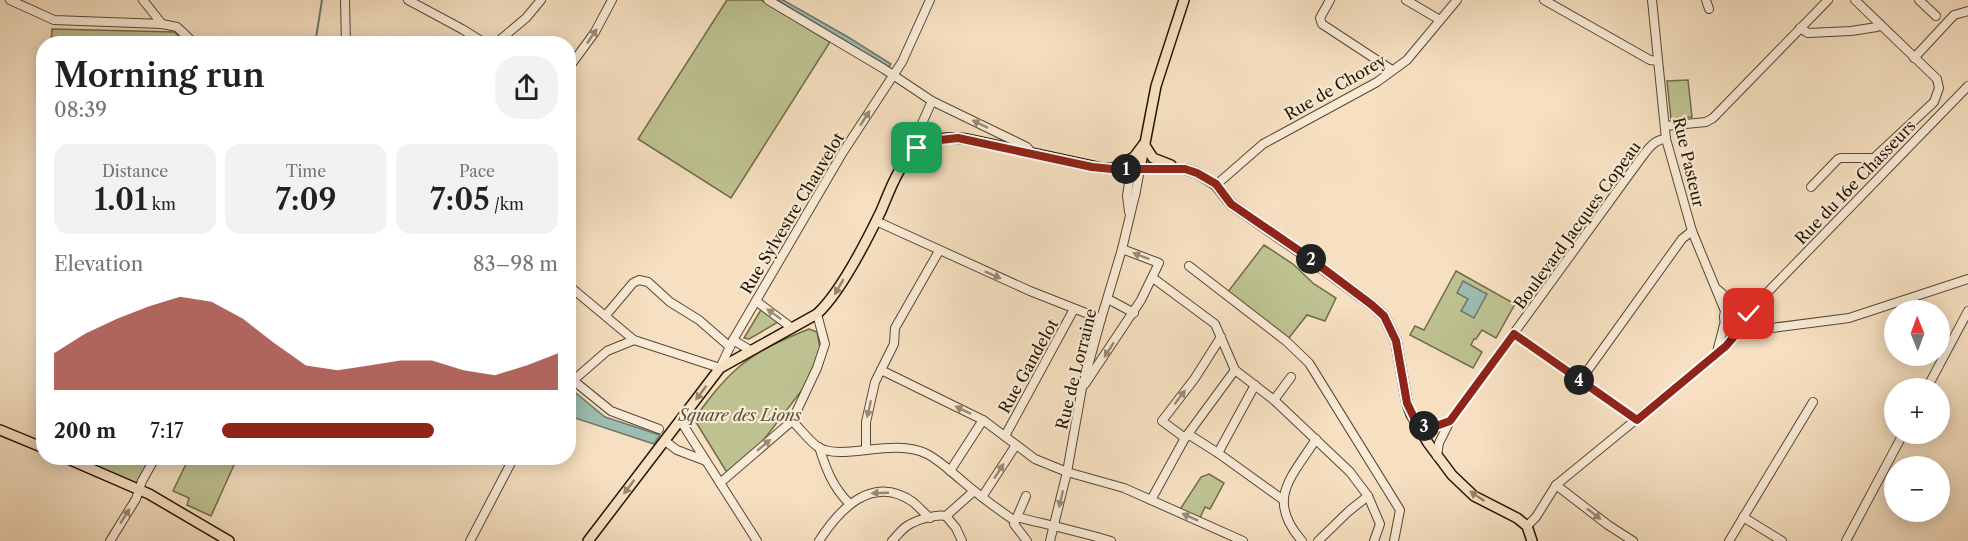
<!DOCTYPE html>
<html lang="en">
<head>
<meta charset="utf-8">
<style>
  :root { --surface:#fff; --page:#f2f2f2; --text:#202124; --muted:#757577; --accent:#8f2418 }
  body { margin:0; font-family:"Libre Caslon Text",serif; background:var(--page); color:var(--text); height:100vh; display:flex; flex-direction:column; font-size:22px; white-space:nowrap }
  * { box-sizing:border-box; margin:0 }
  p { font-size:20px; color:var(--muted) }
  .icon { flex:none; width:33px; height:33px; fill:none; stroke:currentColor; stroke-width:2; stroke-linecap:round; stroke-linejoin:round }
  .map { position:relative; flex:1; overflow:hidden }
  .sheet { position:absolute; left:36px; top:36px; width:540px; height:429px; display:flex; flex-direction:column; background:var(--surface); border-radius:24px; box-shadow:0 3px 15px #0003 }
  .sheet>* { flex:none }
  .needle { width:39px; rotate:359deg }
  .controls { position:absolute; left:1884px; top:300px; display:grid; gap:12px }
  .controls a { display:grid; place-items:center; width:66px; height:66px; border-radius:50%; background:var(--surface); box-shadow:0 3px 15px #0003; font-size:30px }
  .pin { position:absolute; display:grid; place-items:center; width:51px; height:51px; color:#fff; margin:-26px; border-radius:12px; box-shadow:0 3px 9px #0006 }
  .km { position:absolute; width:30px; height:30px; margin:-15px; border-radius:50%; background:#222; color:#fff; font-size:16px; line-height:30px; text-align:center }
  .round { display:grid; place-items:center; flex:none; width:63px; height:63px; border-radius:24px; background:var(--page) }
  .overview { display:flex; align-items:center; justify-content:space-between; height:102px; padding:0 18px }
  h1 { font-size:33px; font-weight:600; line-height:45px }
  .figures { display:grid; grid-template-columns:repeat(3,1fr); gap:9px; height:102px; padding:6px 18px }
  .figures div { display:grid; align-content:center; border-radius:15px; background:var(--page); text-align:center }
  .figures b { font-size:30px; font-weight:600 }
  .figures small { font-size:16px; font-weight:400 }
  .figures p { font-size:16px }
  .chart { height:168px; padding:12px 18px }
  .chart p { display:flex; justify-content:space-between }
  .chart svg { width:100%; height:108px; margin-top:6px; fill:var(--accent); opacity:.7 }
  ul { padding:0 18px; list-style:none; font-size:20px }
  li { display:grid; grid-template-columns:96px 72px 1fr; align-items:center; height:45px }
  li i { height:15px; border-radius:8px; background:var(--accent) }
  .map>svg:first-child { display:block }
</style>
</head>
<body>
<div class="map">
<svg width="1968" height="541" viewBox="0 0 1968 541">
  <rect width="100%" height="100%" fill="#f6e0c1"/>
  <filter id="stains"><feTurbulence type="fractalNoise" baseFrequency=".00333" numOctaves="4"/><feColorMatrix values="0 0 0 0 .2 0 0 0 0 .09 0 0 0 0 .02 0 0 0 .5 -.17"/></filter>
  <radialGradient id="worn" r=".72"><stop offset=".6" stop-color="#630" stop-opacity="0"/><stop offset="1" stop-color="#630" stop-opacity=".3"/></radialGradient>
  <g fill="#bec291" stroke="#726b49" stroke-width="1.5">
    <path d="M727 0H761L830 42 731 198 638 139Z"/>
    <path d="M52 29 174 32 187 43H51Z"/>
    <path d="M1688 80 1692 117 1671 119 1667 81Z"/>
    <path d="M1264 245 1293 264 1314 284 1336 298 1325 321 1307 315 1288 339 1227 293Z"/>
    <path d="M1456 271 1515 304 1496 338 1482 330 1476 339H1474L1471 345 1482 352 1473 368 1410 335 1415 326 1424 330Z"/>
    <path d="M762 308 780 321 749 339 744 338Z"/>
    <path d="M809 329 817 332 820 348 809 381 759 446 728 472 726 471 694 419C708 400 722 381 740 366 760 349 785 339 809 329Z"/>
    <path d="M76 458H151L136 484Z"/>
    <path d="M189 458H197L206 462 209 458H217L234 465 211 516 187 505 189 498 173 491Z"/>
    <path d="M1209 474 1224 483 1210 509 1205 507 1199 520 1179 511 1201 477Z"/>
  </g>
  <g fill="#9dbdb1" stroke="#6d796b" stroke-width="1.5">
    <path d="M777 0H783L848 37 891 64 889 67Z"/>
    <path d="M1463 281 1487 294 1474 318 1461 311 1468 299 1457 293Z"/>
    <path d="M571 389 605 417 660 435 654 444 569 416V392Z"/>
  </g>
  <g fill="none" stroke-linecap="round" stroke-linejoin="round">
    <path stroke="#6d796b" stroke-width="2" d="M315 44 322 0"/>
    <g stroke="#594731" stroke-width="10">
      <g id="minor">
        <path d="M10 0 54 20 162 24 177 27 195 44"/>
        <path d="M143 0 162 24"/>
        <path d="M345 0 346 44"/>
        <path d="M408 0 462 29 486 44"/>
        <path d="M768 0 884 69 932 101 1027 147 1033 155"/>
        <path d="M1330 0 1320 18 1322 24 1392 70"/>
        <path d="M1406 0 1440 20"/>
        <path d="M1544 0 1650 60 1658 61"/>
        <path d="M1652 0 1666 139 1692 231 1725 311"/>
        <path d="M1706 0 1709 9"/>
        <path d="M1919 0 1936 16"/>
        <path d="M1800 28 1808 33 1851 31 1877 27 1880 24"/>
        <path d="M495 44 526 18 541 0"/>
        <path d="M1914 58 1954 15 1968 11"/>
        <path d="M568 69 595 32 612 0"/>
        <path d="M1665 126 1706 122 1713 118 1828 0"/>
        <path d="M907 157 932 101"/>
        <path d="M1216 185 1263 144 1377 82 1407 60 1457 0"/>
        <path d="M1811 187 1838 159 1841 158H1874L1934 102 1939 88 1937 79 1855 0"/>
        <path d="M1135 196 1140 169"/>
        <path d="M1129 212 1127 196 1131 169"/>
        <path d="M876 221 1030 291 1101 319"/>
        <path d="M1189 266 1286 341 1309 363 1400 510 1394 541"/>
        <path d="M1153 278 1215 324 1235 370 1274 400 1350 472 1368 496 1380 524 1374 541"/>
        <path d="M568 285 634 340 720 368 733 340 843 152 902 62 930 0"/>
        <path d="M1717 289 1737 306"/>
        <path d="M1108 299 1134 313"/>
        <path d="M756 301 792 328"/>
        <circle cx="1734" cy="317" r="10"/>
        <path d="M1740 308 1763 297"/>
        <path d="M606 315 633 283 639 280 648 282 670 302 699 320 730 347"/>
        <path d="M1756 330 1849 318 1968 279"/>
        <path d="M1514 334 1637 420"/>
        <path d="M733 340 750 350"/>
        <path d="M1717 352 1725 321"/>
        <path d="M881 370 983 420 1035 459 1067 472 1124 488 1243 541"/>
        <path d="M574 381 611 411 659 429"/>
        <path d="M1580 381 1682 239 1692 231"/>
        <path d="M1085 384 1141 300 1159 263 1122 249"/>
        <path d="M568 385 607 351 634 340"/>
        <path d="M1927 388 1968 311"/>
        <path d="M1274 400 1291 377"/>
        <path d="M680 420 757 541"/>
        <path d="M792 421C800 428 809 441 818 447 843 462 892 437 927 454 939 460 950 471 960 479 977 494 996 508 1015 521"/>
        <path d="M1417 426H1436L1450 421"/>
        <path d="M1188 434 1218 453 1282 499"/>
        <path d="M1005 436 1074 309"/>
        <path d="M1185 438 1162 421 1195 378 1221 337"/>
        <path d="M665 441 677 450 706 461"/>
        <path d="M819 447C826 469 833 488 850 504"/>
        <path d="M866 450V422L875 382 894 344 895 328 939 251"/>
        <path d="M1218 453 1255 385"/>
        <path d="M1437 456 1439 443 1450 421 1639 161C1646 152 1653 139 1666 139"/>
        <path d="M950 471 983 420"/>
        <path d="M720 483 792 421 817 368 825 344 817 314"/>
        <path d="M1556 485 1608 525 1633 541"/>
        <path d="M982 497 1016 445"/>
        <path d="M1151 500 1185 438 1235 370"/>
        <path d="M946 516 974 491"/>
        <path d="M946 516 956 528 962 541"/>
        <path d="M1017 517 1026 496"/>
        <path d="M1743 517 1782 541"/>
        <path d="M1527 526 1536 517 1556 485 1726 346 1736 334V327L1745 332 1756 330 1744 319 1759 305 1763 297 1968 86"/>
        <path d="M110 541 136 499 142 481 155 458"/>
        <path d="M470 541 513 459"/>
        <path d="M819 541C840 508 873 474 913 502 919 507 924 513 930 518"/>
        <path d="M892 541C897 536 901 530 907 526 916 520 936 514 946 516"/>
        <path d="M1027 541 1014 524 1017 517C1049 525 1080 532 1111 541"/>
        <path d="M1050 541 1067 472 1082 388 1101 319 1122 249 1134 199"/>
        <path d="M1302 541C1265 499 1292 477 1316 439"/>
        <path d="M1318 541 1349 511 1368 496"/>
        <path d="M1729 541 1813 402"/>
        <path d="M1846 541 1903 434"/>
      </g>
    </g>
    <g stroke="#251401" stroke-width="12">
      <g id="major">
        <path d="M1144 144 1153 158 1171 165"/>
        <path d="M1114 168 1134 157 1143 145"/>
        <path d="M1140 169 1156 86 1184 0"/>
        <path d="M0 430 44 448"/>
        <path d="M66 458 149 494 229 541"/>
        <path d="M588 541 720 368 817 314C840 293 867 240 881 211 890 190 899 163 918 148 931 137 951 137 967 139L1102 168 1185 169 1197 173 1216 185 1231 204 1303 254 1372 305 1384 316 1396 341 1407 403 1411 414 1428 443 1452 475 1474 496 1517 518 1527 526 1532 541"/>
      </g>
    </g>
    <use href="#minor" stroke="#f9ebd7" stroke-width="8"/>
    <use href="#major" stroke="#f6e0c1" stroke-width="9"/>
  </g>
  <defs><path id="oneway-solid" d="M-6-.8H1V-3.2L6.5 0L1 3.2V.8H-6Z" transform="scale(1.5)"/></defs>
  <g fill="#9a8a77">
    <use href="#oneway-solid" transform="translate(592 36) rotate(-56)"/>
    <use href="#oneway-solid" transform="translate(865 118) rotate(-57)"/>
    <use href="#oneway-solid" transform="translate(980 124) rotate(-154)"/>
    <use href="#oneway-solid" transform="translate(1141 256) rotate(-159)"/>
    <use href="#oneway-solid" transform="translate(993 275) rotate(24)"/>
    <use href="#oneway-solid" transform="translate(774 314) rotate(-144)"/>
    <use href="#oneway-solid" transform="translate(1109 350) rotate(123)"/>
    <use href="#oneway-solid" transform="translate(1180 397) rotate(-53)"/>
    <use href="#oneway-solid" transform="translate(869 409) rotate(103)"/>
    <use href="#oneway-solid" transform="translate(963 410) rotate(-154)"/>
    <use href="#oneway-solid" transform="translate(764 445) rotate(-40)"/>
    <use href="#oneway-solid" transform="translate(999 471) rotate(-57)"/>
    <use href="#oneway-solid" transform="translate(880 493) rotate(178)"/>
    <use href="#oneway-solid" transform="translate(1061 499) rotate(103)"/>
    <use href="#oneway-solid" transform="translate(1594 514) rotate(38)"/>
    <use href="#oneway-solid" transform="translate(125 516) rotate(-58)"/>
    <use href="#oneway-solid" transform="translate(1190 517) rotate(-156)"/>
  </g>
  <g fill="#98846b">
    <use href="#oneway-solid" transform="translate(839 287) rotate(120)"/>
    <use href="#oneway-solid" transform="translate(701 393) rotate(127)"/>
    <use href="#oneway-solid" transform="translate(629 487) rotate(127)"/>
    <use href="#oneway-solid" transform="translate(1477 496) rotate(-146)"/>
  </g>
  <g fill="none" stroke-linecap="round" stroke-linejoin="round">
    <g stroke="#fff" stroke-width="12">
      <path id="route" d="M917 148 932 141 958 138 1092 167 1112 169H1185L1197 173 1216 184 1231 204 1304 254 1372 305 1384 316 1396 341 1407 403 1418 426H1436L1450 421 1514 334 1637 420 1726 346 1736 334V327L1741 325 1749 314"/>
    </g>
    <use href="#route" stroke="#8f2418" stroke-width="8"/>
  </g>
  <g text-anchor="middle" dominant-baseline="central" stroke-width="4.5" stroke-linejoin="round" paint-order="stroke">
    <g font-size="16" fill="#251401" stroke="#f9ebd7">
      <text transform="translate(1335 87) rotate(-30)">Rue de Chorey</text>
      <text transform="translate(1689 162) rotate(77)">Rue Pasteur</text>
      <text transform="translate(1855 182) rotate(-46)">Rue du 16e Chasseurs</text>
      <text transform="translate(792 213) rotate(-59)">Rue Sylvestre Chauvelot</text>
      <text transform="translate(1577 225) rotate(-54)">Boulevard Jacques Copeau</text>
      <text transform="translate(1028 366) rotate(-61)">Rue Gandelot</text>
      <text transform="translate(1076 369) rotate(-76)">Rue de Lorraine</text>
    </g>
    <g font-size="16" font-style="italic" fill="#5b5133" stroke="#f9ebd7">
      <text x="740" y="415">Square des Lions</text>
    </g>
  </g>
  <rect width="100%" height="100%" filter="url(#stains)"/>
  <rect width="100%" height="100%" fill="url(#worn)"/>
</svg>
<div class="controls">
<a><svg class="needle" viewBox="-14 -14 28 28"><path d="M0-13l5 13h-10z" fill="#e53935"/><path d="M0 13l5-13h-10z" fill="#757577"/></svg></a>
<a>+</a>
<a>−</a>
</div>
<div class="pin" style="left:917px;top:148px;background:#1e9e55"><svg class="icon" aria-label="arrive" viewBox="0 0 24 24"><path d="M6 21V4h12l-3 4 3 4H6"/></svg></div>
<div class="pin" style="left:1749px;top:314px;background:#d93025"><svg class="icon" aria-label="check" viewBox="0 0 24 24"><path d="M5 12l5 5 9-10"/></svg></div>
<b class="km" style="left:1126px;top:169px">1</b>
<b class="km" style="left:1311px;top:259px">2</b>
<b class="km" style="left:1424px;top:426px">3</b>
<b class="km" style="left:1579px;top:380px">4</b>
<section class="sheet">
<div class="overview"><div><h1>Morning run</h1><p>08:39</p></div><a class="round"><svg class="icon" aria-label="share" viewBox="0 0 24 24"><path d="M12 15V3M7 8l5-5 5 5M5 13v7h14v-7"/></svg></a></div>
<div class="figures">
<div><p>Distance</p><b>1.01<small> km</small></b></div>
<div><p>Time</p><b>7:09</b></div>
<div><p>Pace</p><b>7:05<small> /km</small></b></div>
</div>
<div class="chart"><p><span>Elevation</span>83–98 m</p>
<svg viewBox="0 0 160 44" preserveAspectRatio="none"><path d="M0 44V29L10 21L20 15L30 10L40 6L50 8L60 15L70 25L80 34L90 36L100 34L110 32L120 32L130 36L140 38L150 34L160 29V44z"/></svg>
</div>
<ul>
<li><b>200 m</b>7:17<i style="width:63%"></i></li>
</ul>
</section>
</div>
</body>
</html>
